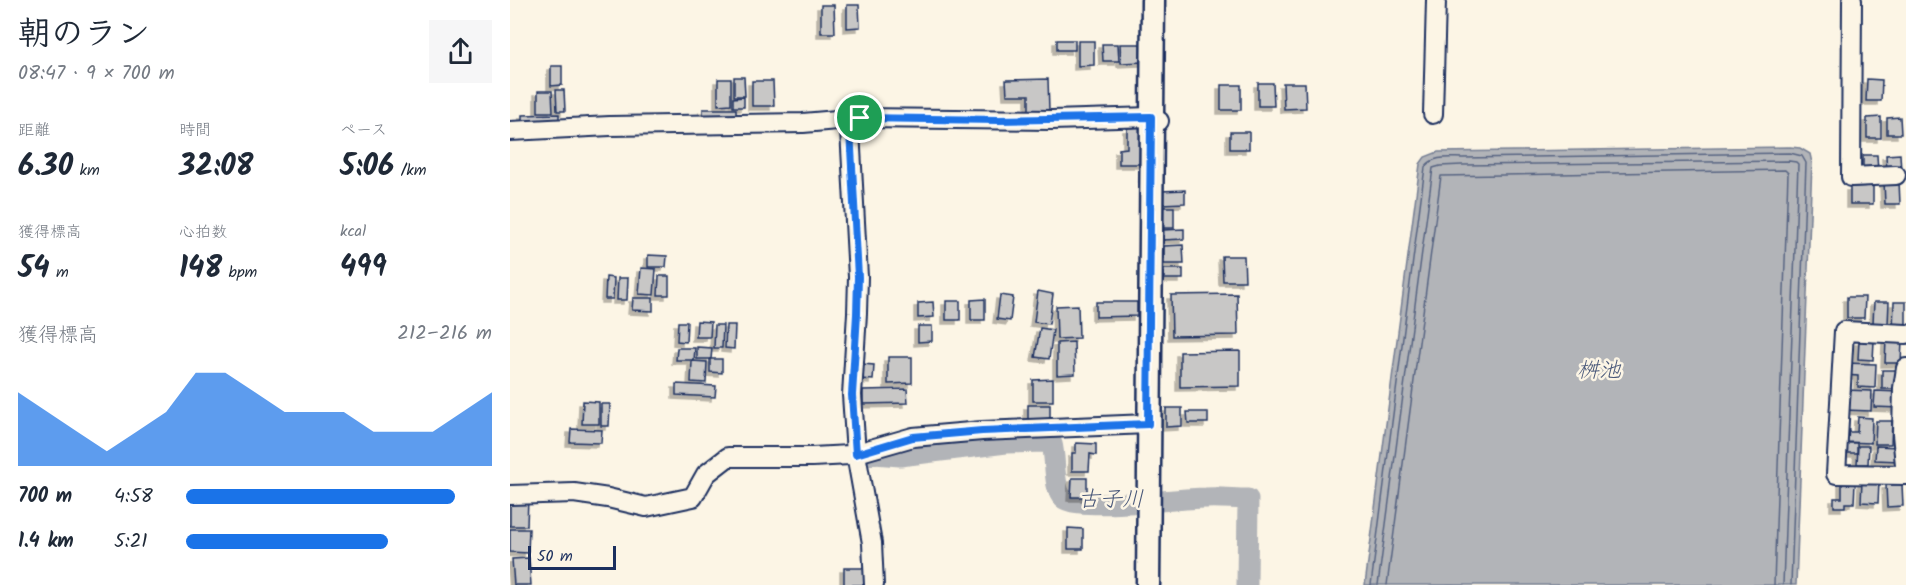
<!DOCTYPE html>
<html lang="ja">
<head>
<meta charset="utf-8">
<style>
  :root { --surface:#fff; --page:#f6f6f7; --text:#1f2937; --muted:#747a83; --accent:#1a73e8 }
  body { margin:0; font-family:Kalam,"Klee One",sans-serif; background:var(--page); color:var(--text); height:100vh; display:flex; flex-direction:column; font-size:22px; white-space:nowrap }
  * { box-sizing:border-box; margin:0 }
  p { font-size:20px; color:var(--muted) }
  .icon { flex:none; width:33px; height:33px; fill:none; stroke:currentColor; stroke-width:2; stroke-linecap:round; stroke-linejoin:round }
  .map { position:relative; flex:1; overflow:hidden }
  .panel { display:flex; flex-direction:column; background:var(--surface); width:510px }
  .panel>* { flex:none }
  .scale { position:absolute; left:18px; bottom:15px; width:88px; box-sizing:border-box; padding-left:6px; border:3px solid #1b2f5e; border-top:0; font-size:16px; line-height:21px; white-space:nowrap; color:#1b2f5e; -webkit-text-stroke:4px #fcf5e5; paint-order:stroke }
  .pin { position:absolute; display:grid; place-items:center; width:51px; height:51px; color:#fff; margin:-26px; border:3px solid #fff; border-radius:50%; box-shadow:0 2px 6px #0007 }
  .round { display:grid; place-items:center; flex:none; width:63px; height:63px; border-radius:0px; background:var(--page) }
  .head { display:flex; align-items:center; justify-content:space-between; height:102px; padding:0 18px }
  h1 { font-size:33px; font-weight:700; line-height:45px }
  .metrics { display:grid; grid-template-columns:repeat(3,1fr); gap:9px; height:102px; padding:6px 18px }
  .metrics div { display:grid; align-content:center }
  .metrics b { font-size:30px; font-weight:700 }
  .metrics small { font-size:16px; font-weight:400 }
  .metrics p { font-size:16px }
  .chart { height:168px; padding:12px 18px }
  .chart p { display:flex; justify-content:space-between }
  .chart svg { width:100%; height:108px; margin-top:6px; fill:var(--accent); opacity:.7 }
  ul { padding:0 18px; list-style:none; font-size:20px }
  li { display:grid; grid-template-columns:96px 72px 1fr; align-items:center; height:45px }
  li i { height:15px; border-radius:8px; background:var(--accent) }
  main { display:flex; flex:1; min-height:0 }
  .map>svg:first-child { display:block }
</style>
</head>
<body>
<main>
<section class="panel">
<div class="head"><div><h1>朝のラン</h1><p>08:47 · 9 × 700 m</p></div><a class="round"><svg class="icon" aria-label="share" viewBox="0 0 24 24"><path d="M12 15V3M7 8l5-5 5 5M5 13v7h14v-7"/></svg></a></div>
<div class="metrics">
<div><p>距離</p><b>6.30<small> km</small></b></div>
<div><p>時間</p><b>32:08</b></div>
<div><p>ペース</p><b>5:06<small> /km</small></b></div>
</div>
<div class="metrics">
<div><p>獲得標高</p><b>54<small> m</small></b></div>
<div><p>心拍数</p><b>148<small> bpm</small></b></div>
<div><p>kcal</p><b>499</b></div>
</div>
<div class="chart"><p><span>獲得標高</span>212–216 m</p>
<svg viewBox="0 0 160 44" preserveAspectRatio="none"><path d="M0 44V14L10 22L20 30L30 38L40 30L50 22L60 6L70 6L80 14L90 22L100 22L110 22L120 30L130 30L140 30L150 22L160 14V44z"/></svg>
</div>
<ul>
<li><b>700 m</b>4:58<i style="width:88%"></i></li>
<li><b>1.4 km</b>5:21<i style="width:66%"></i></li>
</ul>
</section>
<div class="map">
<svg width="1396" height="585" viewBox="0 0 1396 585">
  <defs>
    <filter id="shadow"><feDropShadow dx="-4" dy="4" stdDeviation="0" flood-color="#0004"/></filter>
  </defs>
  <rect width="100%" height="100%" fill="#fcf5e5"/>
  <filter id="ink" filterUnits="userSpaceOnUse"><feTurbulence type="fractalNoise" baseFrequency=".0167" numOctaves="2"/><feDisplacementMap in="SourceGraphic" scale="12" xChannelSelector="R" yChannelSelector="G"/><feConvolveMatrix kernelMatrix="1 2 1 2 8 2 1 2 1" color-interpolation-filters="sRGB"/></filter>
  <g filter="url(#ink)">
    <path fill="#b2b4b8" stroke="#767f94" stroke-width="1.5" d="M1280 147 1290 148 1300 154 1302 163 1286 585H855L910 164 915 157 928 152Z"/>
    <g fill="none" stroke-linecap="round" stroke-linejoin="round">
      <g stroke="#576482" stroke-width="1.5">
        <path d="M861 585 915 167C923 155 940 158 952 158L1280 153 1292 156 1296 163 1281 585"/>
        <path d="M868 585 923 168 930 166 952 165 1279 161 1286 162 1288 164 1273 585"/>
        <path d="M877 585 931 176 1275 170 1278 173 1264 585"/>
      </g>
      <path stroke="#b2b4b8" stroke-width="21" d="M351 457 364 454 390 456 496 443 534 442 542 444C546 458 543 489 553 498 566 511 673 498 696 498 710 497 724 499 738 499L737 585"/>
    </g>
    <g fill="#c8c7c6" stroke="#1b2f5e" stroke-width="1.5" filter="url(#shadow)">
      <path d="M311 5H324L325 33H311Z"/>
      <path d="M337 5H349L350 27 337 28Z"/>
      <rect x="547" y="40" width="18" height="10"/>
      <path d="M568 41H584V65L568 66Z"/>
      <path d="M592 44H608L609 61H593Z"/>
      <path d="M610 44H633L634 62 611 63Z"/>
      <path d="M41 66H52V85L41 86Z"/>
      <path d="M224 77H234L235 96H224Z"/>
      <path d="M208 79H221V104L208 105Z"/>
      <path d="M538 79 539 110 519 111V95H497L496 80Z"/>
      <path d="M1357 79 1372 80 1371 101H1356Z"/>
      <path d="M242 81H263L264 106H242Z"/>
      <path d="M748 83H763L764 106H748Z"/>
      <path d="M773 83H795L796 108 774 109Z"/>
      <rect x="711" y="85" width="20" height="25"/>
      <path d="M46 90H54L55 111H47Z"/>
      <path d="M28 91H42L43 112H28Z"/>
      <path d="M234 97V107H223V98Z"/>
      <path d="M193 109H226V121L193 122Z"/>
      <path d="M49 114V127H12V115Z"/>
      <path d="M1371 117V138H1357V118Z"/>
      <path d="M1390 117 1391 134H1377V118Z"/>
      <path d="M636 127 633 164H609V149L617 148V128Z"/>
      <rect x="720" y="132" width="19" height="17"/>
      <path d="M1390 154 1391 172 1377 173 1376 155Z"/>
      <path d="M1353 155H1367L1368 173H1353Z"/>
      <path d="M1374 181H1389L1390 204H1375Z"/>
      <path d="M1363 186V204H1340V187Z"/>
      <path d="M675 190V203L651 204V191Z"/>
      <rect x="651" y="207" width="13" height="21"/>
      <path d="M674 229V239L653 240V230Z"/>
      <path d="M673 245 674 264H654V246Z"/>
      <path d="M138 255 157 256 156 267H138Z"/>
      <path d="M712 256H734L735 281H713Z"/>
      <path d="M131 268 146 269 144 295 129 294Z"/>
      <rect x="654" y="269" width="19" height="10"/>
      <path d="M149 276H159V295H148Z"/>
      <path d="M96 277 104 278 103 299H95Z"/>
      <path d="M108 278H118L117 300H107Z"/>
      <path d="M528 291 543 294 539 324 524 322Z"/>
      <path d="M727 294 728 335 662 336 661 295Z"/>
      <path d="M490 295 503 297 500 321 487 319Z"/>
      <path d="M1337 297H1355L1354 318H1337Z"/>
      <path d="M123 298H143V311L122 310Z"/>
      <path d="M475 299V320H461V300Z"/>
      <rect x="436" y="301" width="14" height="19"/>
      <path d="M423 302 424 317 408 318V303Z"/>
      <path d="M586 302H627V316L586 317Z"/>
      <path d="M1364 302H1379L1378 324 1363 323Z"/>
      <path d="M1384 302H1396V331L1383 330Z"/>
      <path d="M568 305 569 338 547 339 546 306Z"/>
      <path d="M187 321 201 322 200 337H186Z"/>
      <path d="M168 322H177L176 342 167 341Z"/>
      <path d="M205 325H213L212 348H204Z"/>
      <path d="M216 325H225L224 349 215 348Z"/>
      <path d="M408 326H422V341L408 342Z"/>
      <path d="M530 328 543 330 539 359 525 357Z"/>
      <path d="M1376 340 1392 341 1391 363H1375Z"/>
      <path d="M1349 341H1364L1363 360 1348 359Z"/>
      <path d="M564 342 565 374 547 375V343Z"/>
      <path d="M187 347 202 348 201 359H187Z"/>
      <path d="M167 348H185L184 360H166Z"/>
      <path d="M730 351V386L670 387V352Z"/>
      <path d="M378 357H402V383L378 384Z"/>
      <path d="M200 359H212V373L200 372Z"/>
      <path d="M182 361 197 362 196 383 181 382Z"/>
      <path d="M1335 363 1366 364 1365 388 1348 387V376L1334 375Z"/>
      <path d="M352 364 364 365 363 380 351 379Z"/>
      <path d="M1372 370H1387L1386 389H1372Z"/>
      <path d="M543 379V401H523V380Z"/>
      <path d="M166 384 206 386 205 397 166 395Z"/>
      <path d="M397 389 398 403 353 404V390Z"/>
      <path d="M1335 390 1362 391 1361 411 1334 410Z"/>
      <path d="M1365 391 1390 392 1389 408 1364 407Z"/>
      <path d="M73 401 89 402V424H72Z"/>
      <path d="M91 404H100L99 426H91Z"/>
      <path d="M518 405H540V426L518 427Z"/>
      <path d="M656 408H672V426L656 427Z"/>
      <path d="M677 412H698V423H678Z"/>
      <path d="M1348 417 1362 418 1361 443 1334 442V432H1347Z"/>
      <path d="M1366 421H1382L1381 444H1365Z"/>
      <path d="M61 429 92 430 91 443 60 442Z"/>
      <path d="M566 443 586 444V455L580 454 579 471H562V453H566Z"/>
      <path d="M1334 443H1347V453H1333Z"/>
      <path d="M1348 446H1359L1358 464H1347Z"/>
      <path d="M1366 446 1389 447V461L1365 460Z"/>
      <path d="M562 478H577V497H561Z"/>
      <path d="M1352 481 1369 482 1368 503 1351 502Z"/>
      <path d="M1332 482 1345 483 1344 503H1335V507H1324V498H1332Z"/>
      <path d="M1392 484 1393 506 1377 507 1376 485Z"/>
      <path d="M0 497 18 498 17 526H0Z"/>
      <path d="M558 528 573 529V549H558Z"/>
      <path d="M0 529H19L18 553 0 552Z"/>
      <path d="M19 558 21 585H4L2 559Z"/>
      <rect x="334" y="568" width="27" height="17"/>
    </g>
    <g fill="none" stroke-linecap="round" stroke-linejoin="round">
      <g stroke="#1b2f5e" stroke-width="22">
        <g id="minor">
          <path d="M1342 0 1341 177 1386 175"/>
          <path d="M923 114 926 0"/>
          <path d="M350 118 340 130 348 277 347 313 342 395 346 454 362 543 364 585"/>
          <path d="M0 131 100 126 293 123 350 118 542 120 641 117 649 121"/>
          <path d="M1396 334 1334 331 1326 474 1396 475"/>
          <path d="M1396 368 1393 388 1392 434 1396 475"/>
          <path d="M0 495 64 493 98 498 136 507 183 497 196 474 218 457H302L340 455 403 437 472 431 638 424"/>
        </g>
      </g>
      <g stroke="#1b2f5e" stroke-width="27">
        <path id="major" d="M638 585 643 0"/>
      </g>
      <use href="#minor" stroke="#fcf5e5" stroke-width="18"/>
      <use href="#major" stroke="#fcf5e5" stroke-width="22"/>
    </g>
  </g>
  <g fill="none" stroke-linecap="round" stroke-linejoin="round" filter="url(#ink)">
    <g stroke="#fff" stroke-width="12">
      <path id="route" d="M641 117 638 424 472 431 403 437 346 454 342 395 347 314 348 277 340 130 350 118 489 120Z"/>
    </g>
    <use href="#route" stroke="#1a73e8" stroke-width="8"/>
  </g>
  <g text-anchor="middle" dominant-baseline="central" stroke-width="5" stroke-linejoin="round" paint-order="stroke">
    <g font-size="22" font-style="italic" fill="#485779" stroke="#fcf5e5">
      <text x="1089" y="371">桝池</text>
      <text x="601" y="500">古子川</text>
    </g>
  </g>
</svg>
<div class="scale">50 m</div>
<div class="pin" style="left:350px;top:118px;background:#1e9e55"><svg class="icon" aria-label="arrive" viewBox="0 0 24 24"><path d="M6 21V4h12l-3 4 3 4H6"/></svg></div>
</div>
</main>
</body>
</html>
